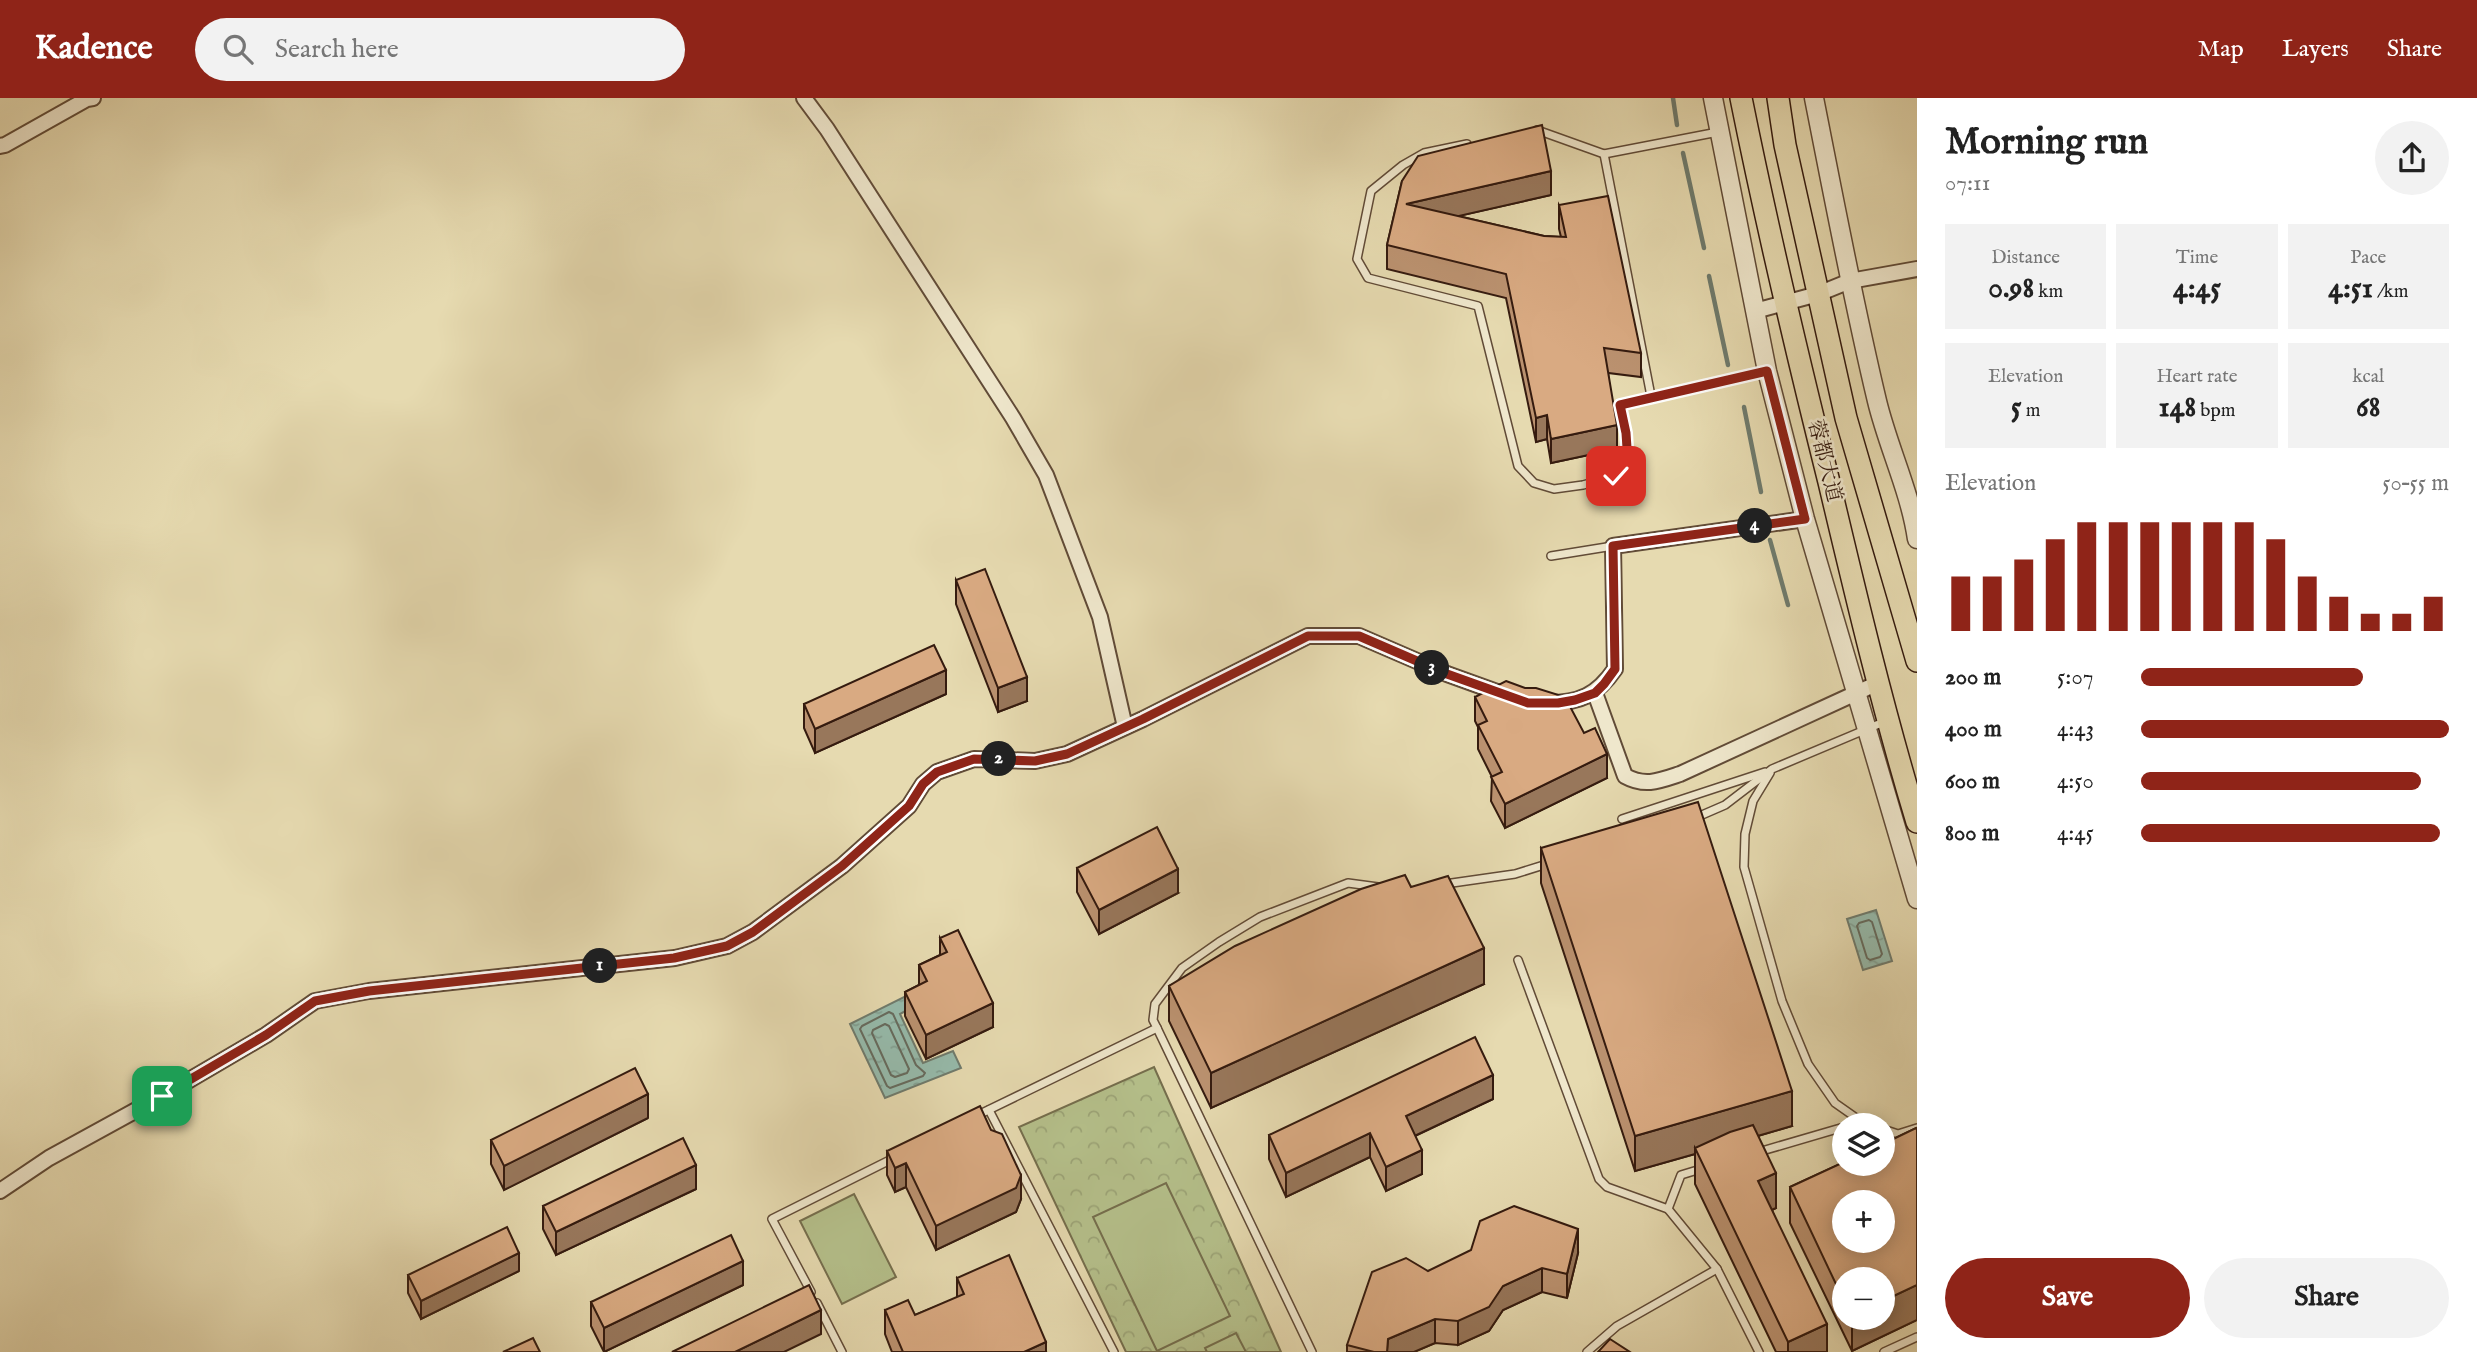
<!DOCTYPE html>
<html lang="en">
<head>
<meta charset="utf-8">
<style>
  :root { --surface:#fff; --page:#f2f2f2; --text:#222; --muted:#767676; --accent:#8f2418 }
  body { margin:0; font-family:"IM FELL English","Noto Serif SC",serif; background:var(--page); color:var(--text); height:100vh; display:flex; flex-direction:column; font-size:26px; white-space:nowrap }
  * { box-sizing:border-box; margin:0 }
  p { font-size:23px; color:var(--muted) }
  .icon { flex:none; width:38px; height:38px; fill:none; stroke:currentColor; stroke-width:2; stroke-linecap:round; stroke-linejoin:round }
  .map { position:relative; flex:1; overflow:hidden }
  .details { display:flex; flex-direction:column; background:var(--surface); width:560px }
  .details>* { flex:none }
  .buttons { position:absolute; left:1832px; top:1015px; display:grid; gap:14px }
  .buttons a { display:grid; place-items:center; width:63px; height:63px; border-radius:50%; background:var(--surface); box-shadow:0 4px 18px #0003; font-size:35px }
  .pin { position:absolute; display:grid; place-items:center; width:60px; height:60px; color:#fff; margin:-30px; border-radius:14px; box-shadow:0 4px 10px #0006 }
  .km { position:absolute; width:35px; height:35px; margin:-18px; border-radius:50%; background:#222; color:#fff; font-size:19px; line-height:35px; text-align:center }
  .round { display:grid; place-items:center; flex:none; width:74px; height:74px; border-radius:37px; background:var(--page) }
  .overview { display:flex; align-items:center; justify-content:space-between; height:119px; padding:0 28px }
  h1 { font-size:38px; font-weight:700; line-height:52px }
  .stats { display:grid; grid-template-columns:repeat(3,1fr); gap:10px; height:119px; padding:7px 28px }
  .stats div { display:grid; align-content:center; border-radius:0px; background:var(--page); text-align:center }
  .stats b { font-size:30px; font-weight:700 }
  .stats small { font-size:19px; font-weight:400 }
  .stats p { font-size:19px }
  .chart { height:196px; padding:14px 28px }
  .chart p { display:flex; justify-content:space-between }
  .chart svg { width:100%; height:126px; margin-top:7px; stroke:var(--accent); stroke-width:6 }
  .cta { display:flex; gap:14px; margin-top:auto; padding:14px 28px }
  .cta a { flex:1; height:80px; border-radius:42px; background:var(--accent); color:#fff; font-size:28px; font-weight:700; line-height:80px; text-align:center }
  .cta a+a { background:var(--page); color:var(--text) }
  ul { padding:0 28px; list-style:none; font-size:23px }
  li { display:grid; grid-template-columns:112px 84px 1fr; align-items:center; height:52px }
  li i { height:18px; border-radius:9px; background:var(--accent) }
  header { display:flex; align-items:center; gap:42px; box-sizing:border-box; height:98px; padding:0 35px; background:var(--accent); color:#fff }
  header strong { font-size:33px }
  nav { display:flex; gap:38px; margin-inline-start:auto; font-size:24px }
  .search { width:490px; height:63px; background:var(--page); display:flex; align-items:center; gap:18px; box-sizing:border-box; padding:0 24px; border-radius:38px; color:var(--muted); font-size:26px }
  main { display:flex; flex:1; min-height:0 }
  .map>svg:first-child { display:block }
</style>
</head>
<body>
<header>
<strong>Kadence</strong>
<div class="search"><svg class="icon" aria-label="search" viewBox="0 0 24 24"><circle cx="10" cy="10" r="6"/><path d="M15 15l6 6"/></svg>Search here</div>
<nav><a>Map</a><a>Layers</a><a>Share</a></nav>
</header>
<main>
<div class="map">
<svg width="1917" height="1254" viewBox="0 0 1917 1254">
  <defs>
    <pattern id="park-crowns" width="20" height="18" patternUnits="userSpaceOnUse" patternTransform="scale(1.75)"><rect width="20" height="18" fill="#b5c08b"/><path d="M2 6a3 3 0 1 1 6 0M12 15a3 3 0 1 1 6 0" fill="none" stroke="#9ca477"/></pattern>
    <pattern id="water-ripples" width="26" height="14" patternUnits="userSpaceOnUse" patternTransform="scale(1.75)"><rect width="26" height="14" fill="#96bbac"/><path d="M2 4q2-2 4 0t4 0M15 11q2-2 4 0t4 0" fill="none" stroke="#82a093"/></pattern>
  </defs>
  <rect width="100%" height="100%" fill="#e6dab0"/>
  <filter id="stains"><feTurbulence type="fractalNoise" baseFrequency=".00286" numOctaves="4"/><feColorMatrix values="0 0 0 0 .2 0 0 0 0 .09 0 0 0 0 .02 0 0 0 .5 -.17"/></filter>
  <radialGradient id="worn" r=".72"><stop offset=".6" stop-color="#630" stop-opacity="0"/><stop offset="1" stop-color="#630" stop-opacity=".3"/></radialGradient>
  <path fill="url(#park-crowns)" stroke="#756e4d" stroke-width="2" d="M1154 969 1281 1254H1126L1019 1029Z"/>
  <g fill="#b5c08b" stroke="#756e4d" stroke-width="2">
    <path d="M1166 1085 1230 1218 1157 1253 1093 1119Z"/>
    <path d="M854 1096 896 1179 842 1206 800 1123Z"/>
    <path d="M1236 1235 1246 1254H1207L1205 1250Z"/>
  </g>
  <g fill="url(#water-ripples)" stroke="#6f7b6d" stroke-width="2">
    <path d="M1876 812 1892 863 1863 872 1847 821Z"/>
    <path d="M914 894 920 905 900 916 923 965 953 953 961 970 885 1000 850 926Z"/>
  </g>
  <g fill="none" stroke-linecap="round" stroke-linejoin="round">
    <g stroke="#666b5e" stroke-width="2">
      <path d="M1869 822 1872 824 1882 856 1880 859 1870 862 1867 860 1857 828 1859 825Z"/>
      <path d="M889 914 893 916 916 967 925 975 923 978 890 990 887 988 860 931 862 928Z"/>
      <path d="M885 926 889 928 909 971 907 975 895 979 891 977 872 935 873 932Z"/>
    </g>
    <g stroke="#6f7b6d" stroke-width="4.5">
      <path d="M1673 0 1677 27"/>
      <path d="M1683 55 1704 150"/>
      <path d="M1709 178 1728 267"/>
      <path d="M1744 309 1761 394"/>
      <path d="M1770 442 1788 507"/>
    </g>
    <g stroke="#614b37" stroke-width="10">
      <g id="service">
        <path d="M1537 32 1604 56 1718 34"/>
        <path d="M1467 46 1424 55 1403 67 1371 93 1357 161 1368 180 1478 208 1518 368 1534 385 1554 391 1583 387 1616 378 1628 365 1626 335 1620 307 1765 274"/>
        <path d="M1604 56 1651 298"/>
        <path d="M1551 458 1613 448"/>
        <path d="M1770 675 1753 703 1745 736 1744 769 1782 903 1808 966 1835 1005 1862 1024"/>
        <path d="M1695 720 1725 707 1772 671 1886 623"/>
        <path d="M1622 721 1765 674"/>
        <path d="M1445 786 1515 776 1547 766"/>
        <path d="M1518 862 1599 1081 1607 1089 1668 1111"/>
        <path d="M1157 930 1312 1254"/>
        <path d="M989 1012 1114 1254"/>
        <path d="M976 1018 1157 930 1153 922 1155 906 1182 870 1219 844 1260 819 1348 785 1378 789"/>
        <path d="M1850 1027 1862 1024 1872 1027"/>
        <path d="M1883 1031 1898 1036 1917 1030"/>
        <path d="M1755 1055 1844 1029"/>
        <path d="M1704 1070 1681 1077 1668 1111 1717 1171 1759 1254"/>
        <path d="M811 1194 772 1121 894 1060"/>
        <path d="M817 1205 842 1254"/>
        <path d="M1587 1254 1617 1228 1717 1171"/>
        <path d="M1884 1254 1917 1239"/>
      </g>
    </g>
    <g stroke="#614b37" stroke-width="18">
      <g id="minor">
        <path d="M804 0 827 31 1013 320 1046 377 1100 519 1125 629"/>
        <path d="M0 48 5 47 87 1 93 0"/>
        <path d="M1755 213 1818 196 1850 183 1917 171"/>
        <path d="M1595 595 1625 678C1645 689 1659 683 1680 676L1878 585"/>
        <path d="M1548 605C1580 605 1597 597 1615 571L1613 448 1805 421"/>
        <path d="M0 1093 49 1060 162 998 266 937 315 903 369 893 675 860 727 848 753 834 842 768 909 708 923 686 937 674 974 661 1035 663 1067 656 1143 621 1308 538H1359L1447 576 1508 598"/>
      </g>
    </g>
    <g stroke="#614b37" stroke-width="21">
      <g id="tertiary">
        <path d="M1713 0 1767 273 1805 421 1917 801"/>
        <path d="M1814 0C1834 101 1853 203 1877 303 1888 349 1910 393 1917 441"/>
      </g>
    </g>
    <g stroke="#351b0f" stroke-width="24">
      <g id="primary">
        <path d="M1741 0C1767 129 1797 256 1829 384 1856 498 1883 612 1917 724"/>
        <path d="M1778 0 1785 47 1846 320 1917 563"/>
      </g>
    </g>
    <use href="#service" stroke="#efe7cc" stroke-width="7"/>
    <use href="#minor" stroke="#efe7cc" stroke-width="14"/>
    <use href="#tertiary" stroke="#efe7cc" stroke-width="18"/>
    <use href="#primary" stroke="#e6dab0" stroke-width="21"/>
  </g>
  <g fill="#bb9270" stroke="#351b0f" stroke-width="2" fill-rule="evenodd">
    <path d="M1402 83 1551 97 1458 118 1544 138 1561 139 1559 131V107L1641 255V279L1608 275 1617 351 1551 365 1547 341 1536 344 1506 200 1387 171V147Z"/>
    <path d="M956 482 1027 603 998 614 956 506Z"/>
    <path d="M946 596 815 655 804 630V606Z"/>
    <path d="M1475 599 1584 635 1607 680 1505 730 1491 703 1492 679 1478 651V629L1475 623Z"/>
    <path d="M1541 750 1792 1028 1758 1038 1776 1110 1772 1112 1827 1254H1776L1695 1086V1056L1635 1073 1541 785Z"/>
    <path d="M1077 770 1178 795 1099 836 1077 794Z"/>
    <path d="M1411 789 1484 886 1211 1010 1169 923V888Z"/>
    <path d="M940 840 993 929 926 961 905 918V894L919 887V867L940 857Z"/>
    <path d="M1493 1001 1415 1038 1422 1076 1386 1093 1370 1059 1286 1099 1269 1061V1037Z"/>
    <path d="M648 1020 504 1092 491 1066V1042Z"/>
    <path d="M1916 1030 1917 1032V1222L1852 1253 1790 1125V1089L1844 1064V1066H1883V1046ZM1844 1104H1883V1143H1844ZM1844 1181H1883V1220H1844Z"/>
    <path d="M887 1053 1021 1101 1016 1114 936 1152 906 1089 895 1094 887 1077Z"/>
    <path d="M696 1091 556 1157 543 1131V1108Z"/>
    <path d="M1578 1155 1567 1200 1542 1194 1503 1212 1489 1233 1458 1247 1435 1245 1414 1254H1347V1247L1428 1173Z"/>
    <path d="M519 1173 421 1221 408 1195V1177Z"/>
    <path d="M957 1180 1046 1254H892L885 1236V1212L915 1217 957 1200Z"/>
    <path d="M743 1187 604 1254 591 1228V1204Z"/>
  </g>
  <g fill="#98775b" stroke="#351b0f" stroke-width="2">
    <path d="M1551 73V97L1406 130V106Z"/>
    <path d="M1547 317V341L1536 344V320Z"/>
    <path d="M1617 327V351L1551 365V341Z"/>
    <path d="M946 572V596L815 655V631Z"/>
    <path d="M1027 579V603L998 614V590Z"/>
    <path d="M1607 656V680L1505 730V706Z"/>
    <path d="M1178 771V795L1099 836V812Z"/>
    <path d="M1484 850V886L1211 1010V975Z"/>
    <path d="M993 905V929L926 961V937Z"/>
    <path d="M1493 977V1001L1406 1042V1018Z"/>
    <path d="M1792 993V1028L1698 1055 1695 1050V1056L1635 1073V1038Z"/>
    <path d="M648 996V1020L504 1092V1068Z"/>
    <path d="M1370 1035V1059L1286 1099V1075Z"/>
    <path d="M1422 1052V1076L1386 1093V1069Z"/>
    <path d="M906 1065V1089L895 1094V1070Z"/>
    <path d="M696 1067V1091L556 1157V1134Z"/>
    <path d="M1776 1075V1110L1758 1118V1083Z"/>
    <path d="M1021 1077V1101L1016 1114 936 1152V1128Z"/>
    <path d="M1578 1131V1155L1567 1200V1176Z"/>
    <path d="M519 1155V1173L421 1221V1203Z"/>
    <path d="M743 1163V1187L604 1254V1230Z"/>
    <path d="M1542 1170V1194L1503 1212 1489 1233 1458 1247V1223L1503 1188Z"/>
    <path d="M1917 1187V1222L1852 1253V1220H1883V1203Z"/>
    <path d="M821 1212V1236L784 1254H735Z"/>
    <path d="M1435 1221V1245L1414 1254H1387L1388 1241Z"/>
    <path d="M1827 1226V1254H1788V1244Z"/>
    <path d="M1046 1244V1254H1024Z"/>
  </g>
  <g fill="#d9aa82" stroke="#351b0f" stroke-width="2" fill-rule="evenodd">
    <path d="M1542 27 1551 73 1406 106 1544 138 1566 139 1559 107 1608 98 1641 255 1604 250 1617 327 1551 341 1547 317 1536 320 1506 176 1387 147 1402 83 1418 58Z"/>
    <path d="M985 471 1027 579 998 590 956 482Z"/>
    <path d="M934 547 946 572 815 631 804 606Z"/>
    <path d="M1506 583 1525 590H1536L1565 599 1584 635 1595 630 1607 656 1505 706 1491 679 1502 674 1478 627 1487 623 1475 599Z"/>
    <path d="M1698 704 1792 993 1635 1038 1541 750Z"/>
    <path d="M1157 729 1178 771 1099 812 1077 770Z"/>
    <path d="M1405 777 1411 789 1448 778 1484 850 1211 975 1169 888 1235 848 1361 791Z"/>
    <path d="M958 832 993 905 926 937 905 894 927 883 919 867 947 854 940 840Z"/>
    <path d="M1475 939 1493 977 1406 1018 1422 1052 1386 1069 1370 1035 1286 1075 1269 1037Z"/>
    <path d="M635 970 648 996 504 1068 491 1042Z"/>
    <path d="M980 1008 991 1032 1002 1036 1021 1077 1016 1090 936 1128 906 1065 895 1070 887 1053Z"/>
    <path d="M1753 1027 1776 1075 1758 1083 1827 1226 1788 1244 1695 1050 1730 1034Z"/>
    <path d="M1916 1030 1917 1032V1187L1883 1203V1181H1844V1203L1790 1089 1844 1064V1066H1883V1046ZM1844 1104H1883V1143H1844Z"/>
    <path d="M683 1040 696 1067 556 1134 543 1108Z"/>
    <path d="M1514 1108 1578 1131 1567 1176 1542 1170 1503 1188 1489 1209 1458 1223 1435 1221 1388 1241 1387 1254H1374L1347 1247 1372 1174 1406 1160 1428 1173 1471 1152 1480 1123Z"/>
    <path d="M507 1129 519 1155 421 1203 408 1177Z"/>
    <path d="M731 1137 743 1163 604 1230 591 1204Z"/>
    <path d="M1009 1157 1046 1244 1024 1254H903L885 1212 908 1202 915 1217 964 1196 957 1180Z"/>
    <path d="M809 1187 821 1212 735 1254H672Z"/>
    <path d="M533 1240 540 1254H503Z"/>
    <path d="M1610 1241 1630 1254H1598Z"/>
  </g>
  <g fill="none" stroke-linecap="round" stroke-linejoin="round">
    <g stroke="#fff" stroke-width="14">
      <path id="route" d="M162 998 266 937 315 903 369 893 674 860 727 848 753 834 842 768 909 708 923 686 937 674 974 661 1035 663 1067 656 1143 621 1308 538H1359L1447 576 1528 605H1558L1575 602 1595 595 1604 586 1615 571 1613 448 1805 421 1767 273 1620 307 1626 335 1628 365 1616 378"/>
    </g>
    <use href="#route" stroke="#8f2418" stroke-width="9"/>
  </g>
  <g text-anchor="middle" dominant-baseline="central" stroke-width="5" stroke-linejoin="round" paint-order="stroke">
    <g font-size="21" fill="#351b0f" stroke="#efe7cc">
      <text transform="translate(1824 363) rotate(76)">蓉都大道</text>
    </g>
  </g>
  <rect width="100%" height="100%" filter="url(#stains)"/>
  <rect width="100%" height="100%" fill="url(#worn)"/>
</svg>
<div class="buttons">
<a><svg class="icon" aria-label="layers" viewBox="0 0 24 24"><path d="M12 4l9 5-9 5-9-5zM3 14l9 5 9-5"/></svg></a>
<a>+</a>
<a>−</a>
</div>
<div class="pin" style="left:162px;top:998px;background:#1e9e55"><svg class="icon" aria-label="arrive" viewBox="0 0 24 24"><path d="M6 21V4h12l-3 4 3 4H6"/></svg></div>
<div class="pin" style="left:1616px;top:378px;background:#d93025"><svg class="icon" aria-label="check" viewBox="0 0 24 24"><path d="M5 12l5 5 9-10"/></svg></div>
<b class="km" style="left:600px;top:868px">1</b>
<b class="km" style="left:999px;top:661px">2</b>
<b class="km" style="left:1432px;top:570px">3</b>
<b class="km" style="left:1755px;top:428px">4</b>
</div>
<section class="details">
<div class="overview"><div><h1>Morning run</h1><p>07:11</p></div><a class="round"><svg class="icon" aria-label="share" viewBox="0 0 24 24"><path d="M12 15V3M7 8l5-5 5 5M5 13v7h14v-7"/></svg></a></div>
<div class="stats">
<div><p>Distance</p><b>0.98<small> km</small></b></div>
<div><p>Time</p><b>4:45</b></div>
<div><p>Pace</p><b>4:51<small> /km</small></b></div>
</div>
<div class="stats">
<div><p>Elevation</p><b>5<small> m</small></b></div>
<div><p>Heart rate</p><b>148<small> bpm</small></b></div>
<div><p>kcal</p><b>68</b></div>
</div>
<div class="chart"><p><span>Elevation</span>50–55 m</p>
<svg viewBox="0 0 160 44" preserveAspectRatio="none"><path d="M5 44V25M15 44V25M25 44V19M35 44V12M45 44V6M55 44V6M65 44V6M75 44V6M85 44V6M95 44V6M105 44V12M115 44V25M125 44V32M135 44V38M145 44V38M155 44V32"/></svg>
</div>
<ul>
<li><b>200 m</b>5:07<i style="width:72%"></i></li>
<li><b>400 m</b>4:43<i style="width:100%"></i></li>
<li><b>600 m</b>4:50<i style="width:91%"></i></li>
<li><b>800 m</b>4:45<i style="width:97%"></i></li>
</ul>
<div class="cta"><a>Save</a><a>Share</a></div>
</section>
</main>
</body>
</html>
